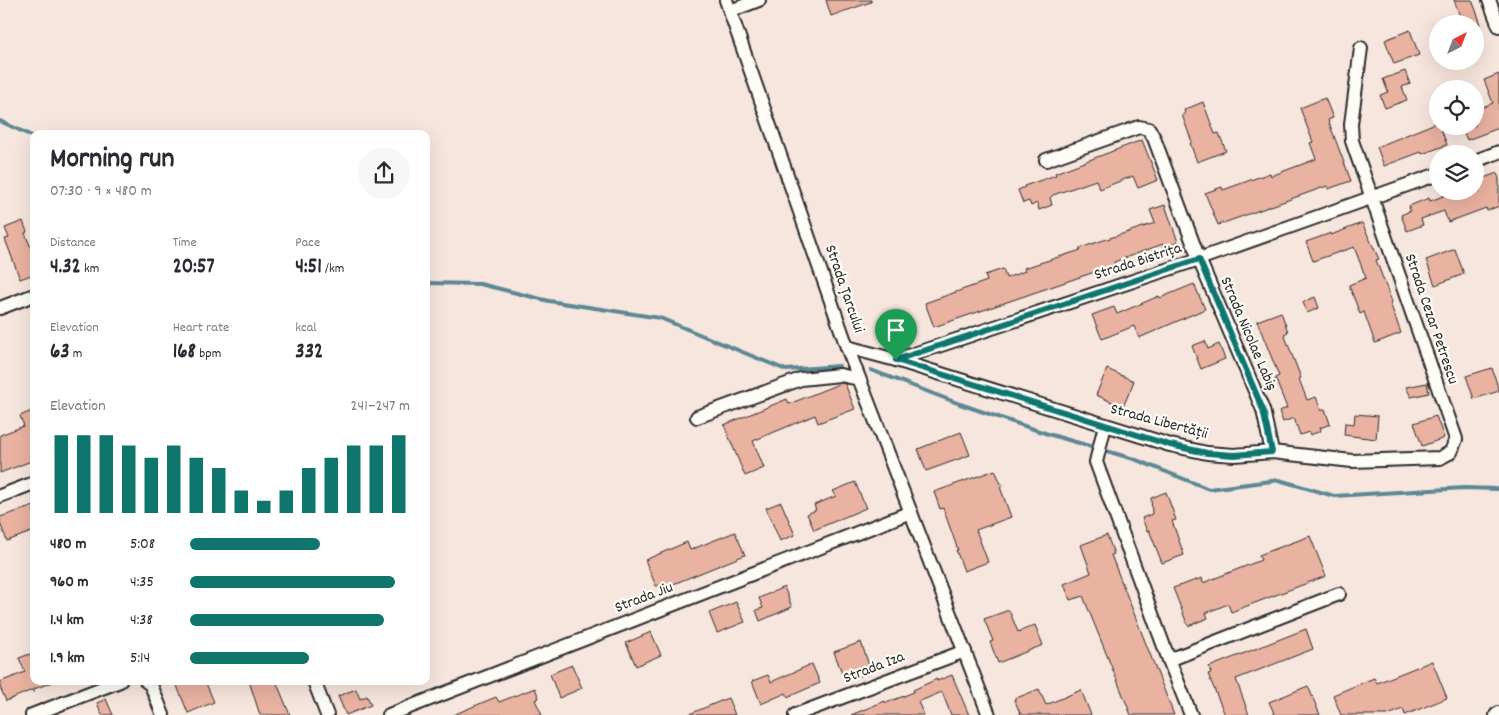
<!DOCTYPE html>
<html lang="en">
<head>
<meta charset="utf-8">
<style>
  :root { --surface:#fff; --page:#f7f7f7; --text:#2b2b33; --muted:#7c7c81; --accent:#0f766e }
  body { margin:0; font-family:Dekko,sans-serif; background:var(--page); color:var(--text); height:100vh; display:flex; flex-direction:column; font-size:19px; white-space:nowrap }
  * { box-sizing:border-box; margin:0 }
  p { font-size:16px; color:var(--muted) }
  .icon { flex:none; width:28px; height:28px; fill:none; stroke:currentColor; stroke-width:2; stroke-linecap:round; stroke-linejoin:round }
  .map { position:relative; flex:1; overflow:hidden }
  .side { position:absolute; left:30px; top:130px; width:400px; height:555px; display:flex; flex-direction:column; background:var(--surface); border-radius:10px; box-shadow:0 5px 20px #0002 }
  .side>* { flex:none }
  .needle { width:32px; rotate:42deg }
  .fabs { position:absolute; left:1429px; top:15px; display:grid; gap:10px }
  .fabs a { display:grid; place-items:center; width:55px; height:55px; border-radius:50%; background:var(--surface); box-shadow:0 5px 20px #0002; font-size:25px }
  .pin { position:absolute; display:grid; place-items:center; width:42px; height:42px; color:#fff; margin:-51px -21px; border-radius:50% 50% 50% 0; rotate:-45deg; box-shadow:0 0 5px #0007 }
  .pin .icon { rotate:45deg }
  .round { display:grid; place-items:center; flex:none; width:52px; height:52px; border-radius:26px; background:var(--page) }
  .overview { display:flex; align-items:center; justify-content:space-between; height:85px; padding:0 20px }
  h1 { font-size:28px; font-weight:700; line-height:38px }
  .stats { display:grid; grid-template-columns:repeat(3,1fr); gap:8px; height:85px; padding:5px 20px }
  .stats div { display:grid; align-content:center }
  .stats b { font-size:21px; font-weight:700 }
  .stats small { font-size:14px; font-weight:400 }
  .stats p { font-size:14px }
  .chart { height:140px; padding:10px 20px }
  .chart p { display:flex; justify-content:space-between }
  .chart svg { width:100%; height:90px; margin-top:5px; stroke:var(--accent); stroke-width:6 }
  ul { padding:0 20px; list-style:none; font-size:16px }
  li { display:grid; grid-template-columns:80px 60px 1fr; align-items:center; height:38px }
  li i { height:12px; border-radius:6px; background:var(--accent) }
  .map>svg:first-child { display:block }
</style>
</head>
<body>
<div class="map">
<svg width="1499" height="715" viewBox="0 0 1499 715">
  <rect width="100%" height="100%" fill="#f7e6dd"/>
  <filter id="ink" filterUnits="userSpaceOnUse"><feTurbulence type="fractalNoise" baseFrequency=".02" numOctaves="2"/><feDisplacementMap in="SourceGraphic" scale="10" xChannelSelector="R" yChannelSelector="G"/><feConvolveMatrix kernelMatrix="1 2 1 2 8 2 1 2 1" color-interpolation-filters="sRGB"/></filter>
  <g filter="url(#ink)">
    <g fill="none" stroke-linecap="round" stroke-linejoin="round">
      <g stroke="#5b8795" stroke-width="4">
        <path d="M0 121 34 137"/>
        <path d="M426 283 480 284 549 301 660 318 786 370 839 366"/>
        <path d="M871 370 960 404 1048 434 1134 459 1209 489 1279 480 1334 496 1464 488 1499 489"/>
      </g>
    </g>
    <g fill="#eab2a1" stroke="#2b2b2b">
      <path d="M826 0H871V2L831 16Z"/>
      <path d="M1454 0H1472L1481 24H1463Z"/>
      <path d="M1410 30 1419 55 1394 64 1385 40Z"/>
      <path d="M1405 71 1410 84 1402 87 1407 100 1385 108 1380 95 1388 92 1383 79Z"/>
      <path d="M1499 74V128L1467 140 1461 126H1475V110L1493 103 1484 80Z"/>
      <path d="M1325 98 1333 118 1328 120 1351 181 1328 189 1327 186 1218 225 1205 193 1222 187 1223 190 1270 173 1271 176 1316 159 1310 143 1313 142 1300 108Z"/>
      <path d="M1203 102 1215 134 1219 133 1226 151 1197 162 1190 143 1192 142 1182 115 1185 114 1184 110Z"/>
      <path d="M1438 122V126H1440L1447 145 1422 154 1421 152 1384 166 1377 147Z"/>
      <path d="M1142 140 1158 180 1138 188 1133 176 1100 189 1096 180 1053 195 1050 198 1052 205 1039 210 1037 203 1031 206 1029 201 1023 203 1018 190 1025 187 1024 186 1056 175 1055 173Z"/>
      <path d="M1497 173 1499 179V206L1487 211 1486 208 1448 222 1444 211 1421 219 1423 225 1407 231 1401 215 1410 211 1409 206 1429 198 1430 201 1456 191H1479L1476 181Z"/>
      <path d="M1165 205 1178 242 1164 248 1163 244 1114 262 1115 265 934 327 925 303 987 281 985 275 1003 269 1006 278 1025 271 1024 268 1081 250 1080 248 1155 223 1150 210Z"/>
      <path d="M23 221 27 232 25 233 34 256V274L20 279 5 239 9 238 5 228Z"/>
      <path d="M1362 223 1379 259 1376 260 1392 302 1390 303 1401 333 1375 343 1364 312 1360 314 1349 285 1366 278 1354 247 1313 261 1306 242 1331 233V235Z"/>
      <path d="M1455 249 1464 274 1435 285 1426 260Z"/>
      <path d="M1194 284 1205 309 1139 338 1134 326 1102 339 1092 315 1114 307 1117 314 1159 296 1160 298Z"/>
      <path d="M1315 297 1319 308 1307 313 1303 302Z"/>
      <path d="M1281 312 1288 332 1284 334 1301 378 1299 379 1307 400 1316 397 1321 411 1325 409 1330 424 1320 428 1321 431 1310 435 1309 432 1300 435 1294 418 1283 422 1279 411 1287 408 1275 378 1279 376 1257 321Z"/>
      <path d="M1205 341 1208 349 1219 344 1225 359 1201 369 1192 346Z"/>
      <path d="M1492 368 1499 391 1474 399 1466 376Z"/>
      <path d="M1107 369 1134 381 1123 407 1096 395Z"/>
      <path d="M841 383 845 384 855 409 818 423 815 415 753 441 764 468 745 476 724 425 787 399 789 404Z"/>
      <path d="M1427 383 1429 393 1411 397 1406 387Z"/>
      <path d="M34 410V460L0 473V435L24 426 20 416Z"/>
      <path d="M1355 414 1378 416 1376 439 1344 435 1345 423 1354 424Z"/>
      <path d="M1436 416 1444 438 1422 446 1414 423Z"/>
      <path d="M961 432 970 455 926 471 918 449Z"/>
      <path d="M995 470 1002 486 1000 487 1011 517 976 530 988 562 964 571 956 550H958L943 508 940 509 934 492Z"/>
      <path d="M855 482 866 508 814 530 807 514 816 510 814 505 836 496 833 491Z"/>
      <path d="M1166 492 1176 520 1172 521 1184 555 1162 563 1149 530 1147 531 1142 518 1152 514 1151 498Z"/>
      <path d="M781 502 795 535 780 541 766 508Z"/>
      <path d="M34 506V531L7 541 0 523V517Z"/>
      <path d="M735 532 745 555 661 589 660 585 656 586 645 560 687 542 690 550Z"/>
      <path d="M1107 535 1114 554 1111 555 1174 715H1131L1083 596 1070 600 1064 584 1091 573 1081 545Z"/>
      <path d="M1310 536 1326 576 1231 612 1228 604 1206 613 1208 618 1188 626 1173 588 1202 578 1203 583 1261 560 1259 555Z"/>
      <path d="M784 587 792 607 760 621 756 610 763 608 759 598Z"/>
      <path d="M736 602 745 622 717 633 709 613Z"/>
      <path d="M1009 610 1018 632 1035 625 1043 645 998 663 990 642 993 641 984 619Z"/>
      <path d="M1306 629 1313 649 1236 679 1249 715H1225L1208 674 1211 673 1209 667Z"/>
      <path d="M651 632 661 655 636 666 626 643Z"/>
      <path d="M861 642 870 668 863 670 865 674 845 681 834 652Z"/>
      <path d="M30 654 34 664V681L53 682 34 689V693L32 690 6 701 0 687V682L25 672 19 658Z"/>
      <path d="M1432 661 1447 698 1405 715 1403 709 1388 715H1341L1333 695 1374 678 1377 683Z"/>
      <path d="M812 664 820 683 788 697 786 693 761 704 752 681 768 675 771 682Z"/>
      <path d="M572 665 582 688 559 698 550 674Z"/>
      <path d="M952 675 969 715H951L942 692 918 702 924 715H851L885 701 886 703 914 692 913 690 937 679V681Z"/>
      <path d="M175 681H205L214 702 188 713Z"/>
      <path d="M249 681H276L290 715H260Z"/>
      <path d="M1308 686 1320 715H1275L1269 702Z"/>
      <path d="M535 688 539 698 535 700 542 715H453L496 697 499 702Z"/>
      <path d="M356 689 360 699 367 696 371 705 346 715 338 696Z"/>
      <path d="M1039 689 1046 705 1081 690 1091 715H1021L1014 699Z"/>
      <path d="M728 698 735 715H687Z"/>
      <path d="M106 699 113 715H102L97 703Z"/>
    </g>
    <g fill="none" stroke-linecap="round" stroke-linejoin="round">
      <g stroke="#2b2b2b" stroke-width="16">
        <g id="minor">
          <path d="M726 0 847 347 989 715"/>
          <path d="M1489 0 1499 26"/>
          <path d="M730 11 759 0"/>
          <path d="M1046 160 1139 127 1149 129 1154 138 1199 259 1263 410 1272 452"/>
          <path d="M1475 161 1499 152"/>
          <path d="M0 308 34 295"/>
          <path d="M847 347 896 360 1199 259 1438 174"/>
          <path d="M896 360 1170 445 1207 453 1234 455 1272 452 1352 461 1440 458 1451 452 1456 439 1352 141 1351 124 1361 48"/>
          <path d="M697 417 801 379 840 375 859 379"/>
          <path d="M1105 425 1096 462 1169 660 1191 715"/>
          <path d="M0 496 34 483"/>
          <path d="M1169 660 1339 594"/>
          <path d="M146 681 151 685 163 715"/>
          <path d="M314 681 327 715"/>
          <path d="M32 715 120 681"/>
          <path d="M389 715 911 512"/>
          <path d="M795 715 965 651"/>
          <path d="M1496 715 1499 713"/>
        </g>
      </g>
      <use href="#minor" stroke="#fdfcf7" stroke-width="12"/>
    </g>
  </g>
  <g fill="none" stroke-linecap="round" stroke-linejoin="round" filter="url(#ink)">
    <g stroke="#fff" stroke-width="10">
      <path id="route" d="M1199 259 1263 410 1272 452 1234 455 1207 453 1170 445 896 360Z"/>
    </g>
    <use href="#route" stroke="#0f766e" stroke-width="6"/>
  </g>
  <g text-anchor="middle" dominant-baseline="central" stroke-width="4.5" stroke-linejoin="round" paint-order="stroke">
    <g font-size="16" fill="#2b2b2b" stroke="#fdfcf7">
      <text transform="translate(1138 262) rotate(-18)">Strada Bistrița</text>
      <text transform="translate(844 289) rotate(71)">Strada Țarcului</text>
      <text transform="translate(1431 319) rotate(71)">Strada Cezar Petrescu</text>
      <text transform="translate(1248 334) rotate(67)">Strada Nicolae Labiș</text>
      <text transform="translate(1159 422) rotate(15)">Strada Libertății</text>
      <text transform="translate(644 598) rotate(-21)">Strada Jiu</text>
      <text transform="translate(874 668) rotate(-21)">Strada Iza</text>
    </g>
  </g>
</svg>
<div class="fabs">
<a><svg class="needle" viewBox="-14 -14 28 28"><path d="M0-13l5 13h-10z" fill="#e53935"/><path d="M0 13l5-13h-10z" fill="#7c7c81"/></svg></a>
<a><svg class="icon" aria-label="locate" viewBox="0 0 24 24"><circle cx="12" cy="12" r="6"/><path d="M12 2v4M12 18v4M2 12h4M18 12h4"/></svg></a>
<a><svg class="icon" aria-label="layers" viewBox="0 0 24 24"><path d="M12 4l9 5-9 5-9-5zM3 14l9 5 9-5"/></svg></a>
</div>
<div class="pin" style="left:896px;top:360px;background:#1e9e55"><svg class="icon" aria-label="arrive" viewBox="0 0 24 24"><path d="M6 21V4h12l-3 4 3 4H6"/></svg></div>
<section class="side">
<div class="overview"><div><h1>Morning run</h1><p>07:30 · 9 × 480 m</p></div><a class="round"><svg class="icon" aria-label="share" viewBox="0 0 24 24"><path d="M12 15V3M7 8l5-5 5 5M5 13v7h14v-7"/></svg></a></div>
<div class="stats">
<div><p>Distance</p><b>4.32<small> km</small></b></div>
<div><p>Time</p><b>20:57</b></div>
<div><p>Pace</p><b>4:51<small> /km</small></b></div>
</div>
<div class="stats">
<div><p>Elevation</p><b>63<small> m</small></b></div>
<div><p>Heart rate</p><b>168<small> bpm</small></b></div>
<div><p>kcal</p><b>332</b></div>
</div>
<div class="chart"><p><span>Elevation</span>241–247 m</p>
<svg viewBox="0 0 160 44" preserveAspectRatio="none"><path d="M5 44V6M15 44V6M25 44V6M35 44V11M45 44V17M55 44V11M65 44V17M75 44V22M85 44V33M95 44V38M105 44V33M115 44V22M125 44V17M135 44V11M145 44V11M155 44V6"/></svg>
</div>
<ul>
<li><b>480 m</b>5:08<i style="width:59%"></i></li>
<li><b>960 m</b>4:35<i style="width:93%"></i></li>
<li><b>1.4 km</b>4:38<i style="width:88%"></i></li>
<li><b>1.9 km</b>5:14<i style="width:54%"></i></li>
</ul>
</section>
</div>
</body>
</html>
